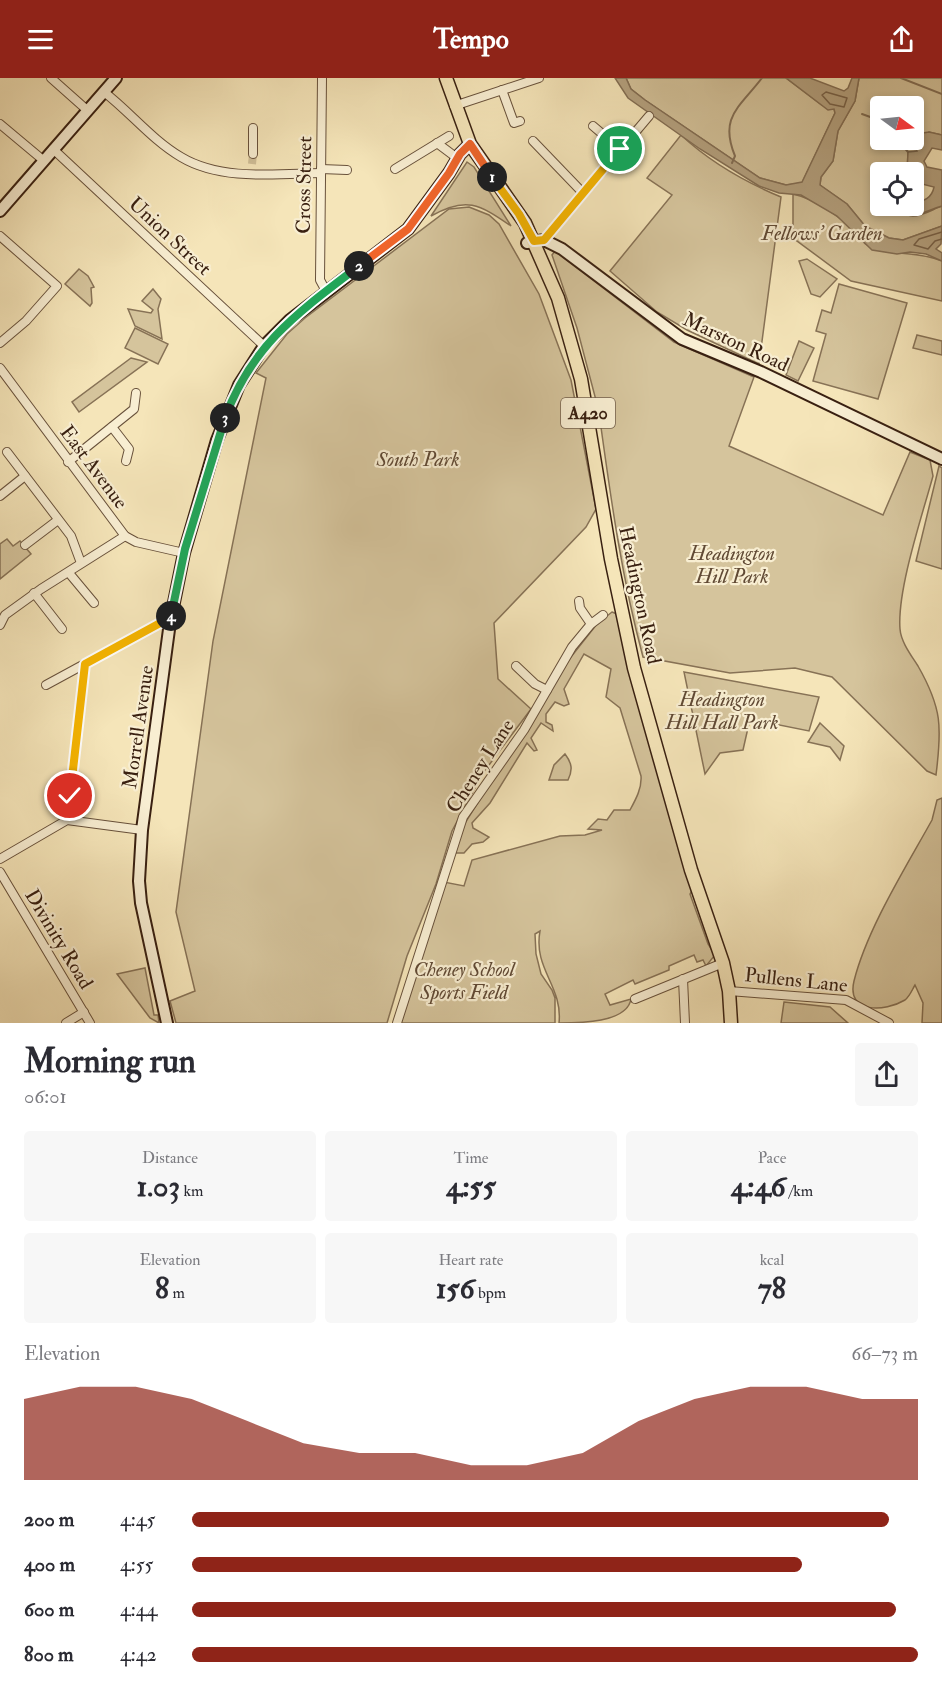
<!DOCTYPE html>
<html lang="en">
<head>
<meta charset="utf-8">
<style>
  :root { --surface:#fff; --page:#f7f7f7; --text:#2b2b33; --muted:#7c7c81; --accent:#8f2418 }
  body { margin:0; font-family:"IM FELL Double Pica",serif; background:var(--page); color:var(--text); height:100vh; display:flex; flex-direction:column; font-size:22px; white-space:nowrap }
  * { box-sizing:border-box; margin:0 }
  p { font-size:20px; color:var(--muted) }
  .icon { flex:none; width:33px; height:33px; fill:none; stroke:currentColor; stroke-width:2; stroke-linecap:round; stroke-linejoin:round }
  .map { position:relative; height:945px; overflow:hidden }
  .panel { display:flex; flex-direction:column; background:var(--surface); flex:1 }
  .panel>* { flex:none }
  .needle { width:39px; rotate:105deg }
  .controls { position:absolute; left:870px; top:18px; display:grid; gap:12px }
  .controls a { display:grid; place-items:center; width:54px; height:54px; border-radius:6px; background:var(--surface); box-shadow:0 3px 9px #0003; font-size:30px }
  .pin { position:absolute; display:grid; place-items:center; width:51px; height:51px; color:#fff; margin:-26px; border:3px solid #fff; border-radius:50%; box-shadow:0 2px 6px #0007 }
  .km { position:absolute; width:30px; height:30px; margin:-15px; border-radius:50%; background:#222; color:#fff; font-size:16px; line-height:30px; text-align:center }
  .round { display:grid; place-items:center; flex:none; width:63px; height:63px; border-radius:6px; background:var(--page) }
  .summary { display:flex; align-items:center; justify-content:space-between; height:102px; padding:0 24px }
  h1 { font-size:33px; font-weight:700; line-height:45px }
  .stats { display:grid; grid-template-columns:repeat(3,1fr); gap:9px; height:102px; padding:6px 24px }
  .stats div { display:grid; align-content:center; border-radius:6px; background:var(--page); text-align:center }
  .stats b { font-size:30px; font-weight:700 }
  .stats small { font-size:16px; font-weight:400 }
  .stats p { font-size:16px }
  .chart { height:168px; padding:12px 24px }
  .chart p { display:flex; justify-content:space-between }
  .chart svg { width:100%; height:108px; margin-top:6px; fill:var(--accent); opacity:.7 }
  ul { padding:0 24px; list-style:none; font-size:20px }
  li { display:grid; grid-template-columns:96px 72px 1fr; align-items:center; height:45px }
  li i { height:15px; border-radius:8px; background:var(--accent) }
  header { display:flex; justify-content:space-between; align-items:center; height:78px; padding:0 24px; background:var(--accent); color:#fff; font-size:27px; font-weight:700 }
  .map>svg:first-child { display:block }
</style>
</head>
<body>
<header><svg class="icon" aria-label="menu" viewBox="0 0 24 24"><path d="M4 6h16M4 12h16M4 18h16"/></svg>Tempo<svg class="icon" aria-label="share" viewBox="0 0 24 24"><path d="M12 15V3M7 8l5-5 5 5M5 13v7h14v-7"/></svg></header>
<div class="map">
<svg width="942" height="945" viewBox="0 0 942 945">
  <rect width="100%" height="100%" fill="#f5e5b9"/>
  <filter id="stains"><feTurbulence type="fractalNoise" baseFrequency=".00333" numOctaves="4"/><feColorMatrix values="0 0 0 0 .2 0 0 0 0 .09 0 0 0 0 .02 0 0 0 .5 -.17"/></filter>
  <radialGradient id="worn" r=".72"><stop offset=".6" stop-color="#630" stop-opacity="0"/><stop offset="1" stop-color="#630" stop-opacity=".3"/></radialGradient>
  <g fill="#d5c49c" stroke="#877256" stroke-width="1.5" fill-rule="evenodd">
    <path d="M626 0H786L822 27 834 30 835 35 802 105 786 107 760 100 645 22 631 11Z"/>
    <path d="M859 0H942V57L929 54 917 73 908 75 907 94H880V128C893 128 901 138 913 138 923 138 933 131 942 128V148L903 162 889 160 865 148 847 126 820 107 821 99 833 83 838 53 855 23ZM880 28H914V62H880Z"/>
    <path d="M681 57C710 84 745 104 781 119L759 286 687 252 657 234 610 193 672 117 647 100Z"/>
    <path d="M467 84 474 89 511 148C479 126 466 118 431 138Z"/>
    <path d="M793 116C815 121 840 138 856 155 860 159 863 166 869 168 893 179 915 172 942 183V223L851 203 793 160Z"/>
    <path d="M469 129 489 137 499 146 539 216 571 302 596 431 586 449 494 545 498 601 531 631 483 695 452 753 436 806 407 878 387 945H176L170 923 195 913 176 834 213 563 266 300 256 295 287 256 305 240 449 131Z"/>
    <path d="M555 173 674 264 754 299 729 368 883 437 910 374 930 382 933 398C922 438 897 512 900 551 901 564 911 577 918 588 942 630 942 649 936 697L927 693 832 599 795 590 730 595 643 579C622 501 611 422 600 342L603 336 598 330 577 250 552 177Z"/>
    <path d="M807 181 837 201 820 219 811 216 799 183Z"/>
    <path d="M79 191 88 198 94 209 91 210 92 225 90 228 65 206Z"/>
    <path d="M839 206 907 225 878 321 813 303 826 256 816 253 822 232 831 235Z"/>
    <path d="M153 211 161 221 158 231 162 261 135 248 128 231 151 235 153 232 142 223Z"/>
    <path d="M135 250 168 266 158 286 125 270Z"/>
    <path d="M917 257 942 263V277L913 270Z"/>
    <path d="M799 263 814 270 798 303 786 297Z"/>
    <path d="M131 280 147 284 79 334 72 324Z"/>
    <path d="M939 388 942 390V491L916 483Z"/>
    <path d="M7 461 13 468 20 463 31 476 0 501V466Z"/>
    <path d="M612 534 617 536 693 811 690 816 708 866 715 877 706 888 703 882 697 884 694 877 669 888V892L635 906 633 902 605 916 610 927 631 921C627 945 579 945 559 945 563 908 533 891 540 853L535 856 536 876 541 896 552 912 555 920V945H400L444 804 464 808 472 782 560 758 585 757 602 752 588 751 598 741 607 742 614 732H630C636 721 642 710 641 698L620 630 606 619 611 591 584 576 564 611 569 626 564 628 555 624 546 636V644L552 647 553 653 541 645 531 660 537 672 534 673 527 665 490 725 472 745 473 750 489 759 483 764 472 766 464 775H455L460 753 563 589 597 546Z"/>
    <path d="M684 594 819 619 809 653 750 641 743 672 720 675 705 696Z"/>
    <path d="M820 645 844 668 840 682 830 669 808 664Z"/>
    <path d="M565 676C572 685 573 692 568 702H549L554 687Z"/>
    <path d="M942 720V945H922L923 925 915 907C912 912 910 918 905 922 885 934 846 936 854 903 867 851 906 789 932 742L937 722Z"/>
    <path d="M145 890 154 937H158L159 945 150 940 117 896Z"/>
    <path d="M784 924 830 929 848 945H781Z"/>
  </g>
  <g fill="#b5a280" stroke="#836e54" stroke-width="1.5">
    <path d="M615 0H626L631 11 645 22 760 100 786 107 802 104 835 35 834 31 828 32 786 0H810L844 13 848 10 852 0H859L855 23 838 53 833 83 821 99 820 107 847 126 865 148 889 160 903 162 942 148 941 166 936 171 942 175V183L926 176 910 174 897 176 872 172 837 138 801 117 779 115 759 108 700 71 628 20Z"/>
    <path d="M929 54 942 57V72L932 70 924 83 927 89 942 92V128C919 135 913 144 890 128H914V125C924 123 932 120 934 109L914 104V94H907L908 74 917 73 915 68 923 55Z"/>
  </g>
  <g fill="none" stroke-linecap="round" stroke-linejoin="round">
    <g stroke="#776148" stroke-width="1.5">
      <path d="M826 14 847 20 844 29 830 26 822 17Z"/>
      <path d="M942 154 919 161 914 167 928 171 935 163 942 161"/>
    </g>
    <g stroke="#836e54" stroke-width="2">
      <path d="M901 0 942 16"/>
      <path d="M862 36 873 40 880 49"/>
      <path d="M898 62 908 74"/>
      <path d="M732 85 735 78C719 39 739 30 762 0"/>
    </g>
    <path stroke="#cfbe97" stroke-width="8" stroke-dasharray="8 4" stroke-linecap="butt" d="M252 86 253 76"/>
    <g stroke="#68513b" stroke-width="10">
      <g id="street">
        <path d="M51 0 87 32"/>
        <path d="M322 0 320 202 326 213"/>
        <path d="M502 12 514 45 520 43"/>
        <path d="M104 14C130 34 152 62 181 79 221 103 276 96 321 95"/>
        <path d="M454 28 539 0"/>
        <path d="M0 46 43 82"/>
        <path d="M593 48 620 71"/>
        <path d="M533 63 583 115"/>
        <path d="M437 65 457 80"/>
        <path d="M53 71 264 268"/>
        <path d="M253 76V50"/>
        <path d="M321 91 347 92"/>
        <path d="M395 91 449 58"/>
        <path d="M0 158 57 208 26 243 0 265"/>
        <path d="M544 162 649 38"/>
        <path d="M0 290 125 458 136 464 184 475"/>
        <path d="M112 349 129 371 126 383"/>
        <path d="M7 374 71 458 81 485"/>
        <path d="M68 384 134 331 136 315"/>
        <path d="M0 418 25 398"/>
        <path d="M25 467 58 442"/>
        <path d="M69 495 94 525"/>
        <path d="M34 515 62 551"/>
        <path d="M579 523 580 530 591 546"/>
        <path d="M0 547 5 537 41 511 125 458"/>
        <path d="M516 588 535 606 547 612"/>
        <path d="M46 607 162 544H170"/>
        <path d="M67 742 85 586"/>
        <path d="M0 781 67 742 142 752"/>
        <path d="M0 794 90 945"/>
        <path d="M683 901 685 945"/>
        <path d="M729 913 846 922 889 945"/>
        <path d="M635 921 723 885"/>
        <path d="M66 945 84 934"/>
        <path d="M397 945 463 739 524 652 572 569 591 546 603 537"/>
      </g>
    </g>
    <g stroke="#392011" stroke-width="14">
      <g id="secondary">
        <path d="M0 133 116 0"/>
        <path d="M527 165 544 162 562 171 682 261 761 294 942 381"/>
        <path d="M167 945 141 825 139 803 142 752 170 544 184 475 217 362 239 307 264 268 290 242 408 151 449 95 460 76 470 66"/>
      </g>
    </g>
    <g stroke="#392011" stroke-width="15">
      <path id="primary" d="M446 0 470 66 525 145 558 220 581 301 611 481 634 590 691 792 723 885 729 913 731 945"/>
    </g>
    <use href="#street" stroke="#f8eed2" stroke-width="8"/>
    <use href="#secondary" stroke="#f8eed2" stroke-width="10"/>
    <use href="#primary" stroke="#f5e5b9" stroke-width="12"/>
  </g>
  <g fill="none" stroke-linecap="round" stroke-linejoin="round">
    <g stroke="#fff" stroke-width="12">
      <path id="split-1" d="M492 99 519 136 534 163 544 162 620 71"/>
    </g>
    <g stroke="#fff" stroke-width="12">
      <path id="split-2" d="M359 188 408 151 449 95 460 76 470 66 492 99"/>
    </g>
    <g stroke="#fff" stroke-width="12">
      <path id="split-3" d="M225 340C252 266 300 233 359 188"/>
    </g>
    <g stroke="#fff" stroke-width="12">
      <path id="split-4" d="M171 538 185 471 225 340"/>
    </g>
    <g stroke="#fff" stroke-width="12">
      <path id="split-5" d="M70 718 85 586 162 544H170L171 538"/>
    </g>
    <use href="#split-1" stroke="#f5b400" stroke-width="8"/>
    <use href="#split-2" stroke="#f0652b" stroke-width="8"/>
    <use href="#split-3" stroke="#22a559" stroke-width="8"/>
    <use href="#split-4" stroke="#22a559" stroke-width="8"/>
    <use href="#split-5" stroke="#f5b400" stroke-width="8"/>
  </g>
  <g text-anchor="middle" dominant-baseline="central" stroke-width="4.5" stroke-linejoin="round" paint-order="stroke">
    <rect fill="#f8eed2" stroke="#725e4b" stroke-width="1.5" x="561" y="320" width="54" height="30" rx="4.5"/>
    <g font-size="18" font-weight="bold" fill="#392011">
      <text x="588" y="335">A420</text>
    </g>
    <g font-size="20" fill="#392011" stroke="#f8eed2">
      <text transform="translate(304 107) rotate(-89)">Cross Street</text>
      <text transform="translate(170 158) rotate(43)">Union Street</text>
      <text transform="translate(736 264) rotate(25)">Marston Road</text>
      <text transform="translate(94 389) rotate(53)">East Avenue</text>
      <text transform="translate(640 517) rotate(78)">Headington Road</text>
      <text transform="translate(138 649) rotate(-82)">Morrell Avenue</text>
      <text transform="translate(480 688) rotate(-57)">Cheney Lane</text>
      <text transform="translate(59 861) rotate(59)">Divinity Road</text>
      <text transform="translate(796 902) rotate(6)">Pullens Lane</text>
    </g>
    <g font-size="20" font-style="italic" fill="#604934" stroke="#f8eed2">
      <text x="822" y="155">Fellows' Garden</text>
      <text x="418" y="381">South Park</text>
      <text x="732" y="475">Headington<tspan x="732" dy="23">Hill Park</tspan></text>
      <text x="722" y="621">Headington<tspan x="722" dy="23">Hill Hall Park</tspan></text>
      <text x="464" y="891">Cheney School<tspan x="464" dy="23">Sports Field</tspan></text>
    </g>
  </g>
  <rect width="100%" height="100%" filter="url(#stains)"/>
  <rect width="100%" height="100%" fill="url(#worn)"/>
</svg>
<div class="controls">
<a><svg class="needle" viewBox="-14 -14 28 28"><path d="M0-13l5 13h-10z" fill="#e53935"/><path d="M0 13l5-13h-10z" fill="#7c7c81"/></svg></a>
<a><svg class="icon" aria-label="locate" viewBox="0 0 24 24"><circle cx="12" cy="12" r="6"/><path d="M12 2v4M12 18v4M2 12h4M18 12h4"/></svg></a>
</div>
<div class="pin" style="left:620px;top:71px;background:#1e9e55"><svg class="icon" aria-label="arrive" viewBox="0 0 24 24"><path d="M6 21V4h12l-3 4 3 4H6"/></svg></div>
<div class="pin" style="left:70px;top:718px;background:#d93025"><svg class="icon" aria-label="check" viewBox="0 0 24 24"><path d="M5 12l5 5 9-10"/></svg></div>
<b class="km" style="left:492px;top:99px">1</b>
<b class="km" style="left:359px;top:188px">2</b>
<b class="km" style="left:225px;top:340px">3</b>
<b class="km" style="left:171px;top:538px">4</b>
</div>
<section class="panel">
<div class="summary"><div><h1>Morning run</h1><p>06:01</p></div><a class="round"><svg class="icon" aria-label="share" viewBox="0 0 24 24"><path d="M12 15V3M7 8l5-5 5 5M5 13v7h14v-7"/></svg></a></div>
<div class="stats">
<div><p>Distance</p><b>1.03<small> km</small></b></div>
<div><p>Time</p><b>4:55</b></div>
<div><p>Pace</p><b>4:46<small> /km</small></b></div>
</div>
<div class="stats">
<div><p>Elevation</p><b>8<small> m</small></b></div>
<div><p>Heart rate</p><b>156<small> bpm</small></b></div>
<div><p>kcal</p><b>78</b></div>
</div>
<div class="chart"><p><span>Elevation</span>66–73 m</p>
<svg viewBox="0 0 160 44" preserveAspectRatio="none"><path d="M0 44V11L10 6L20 6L30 11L40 20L50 29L60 33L70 33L80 38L90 38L100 33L110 20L120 11L130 6L140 6L150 11L160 11V44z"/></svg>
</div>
<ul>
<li><b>200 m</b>4:45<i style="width:96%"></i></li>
<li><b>400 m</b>4:55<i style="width:84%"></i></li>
<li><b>600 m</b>4:44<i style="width:97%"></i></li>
<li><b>800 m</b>4:42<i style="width:100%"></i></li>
</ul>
</section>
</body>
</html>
